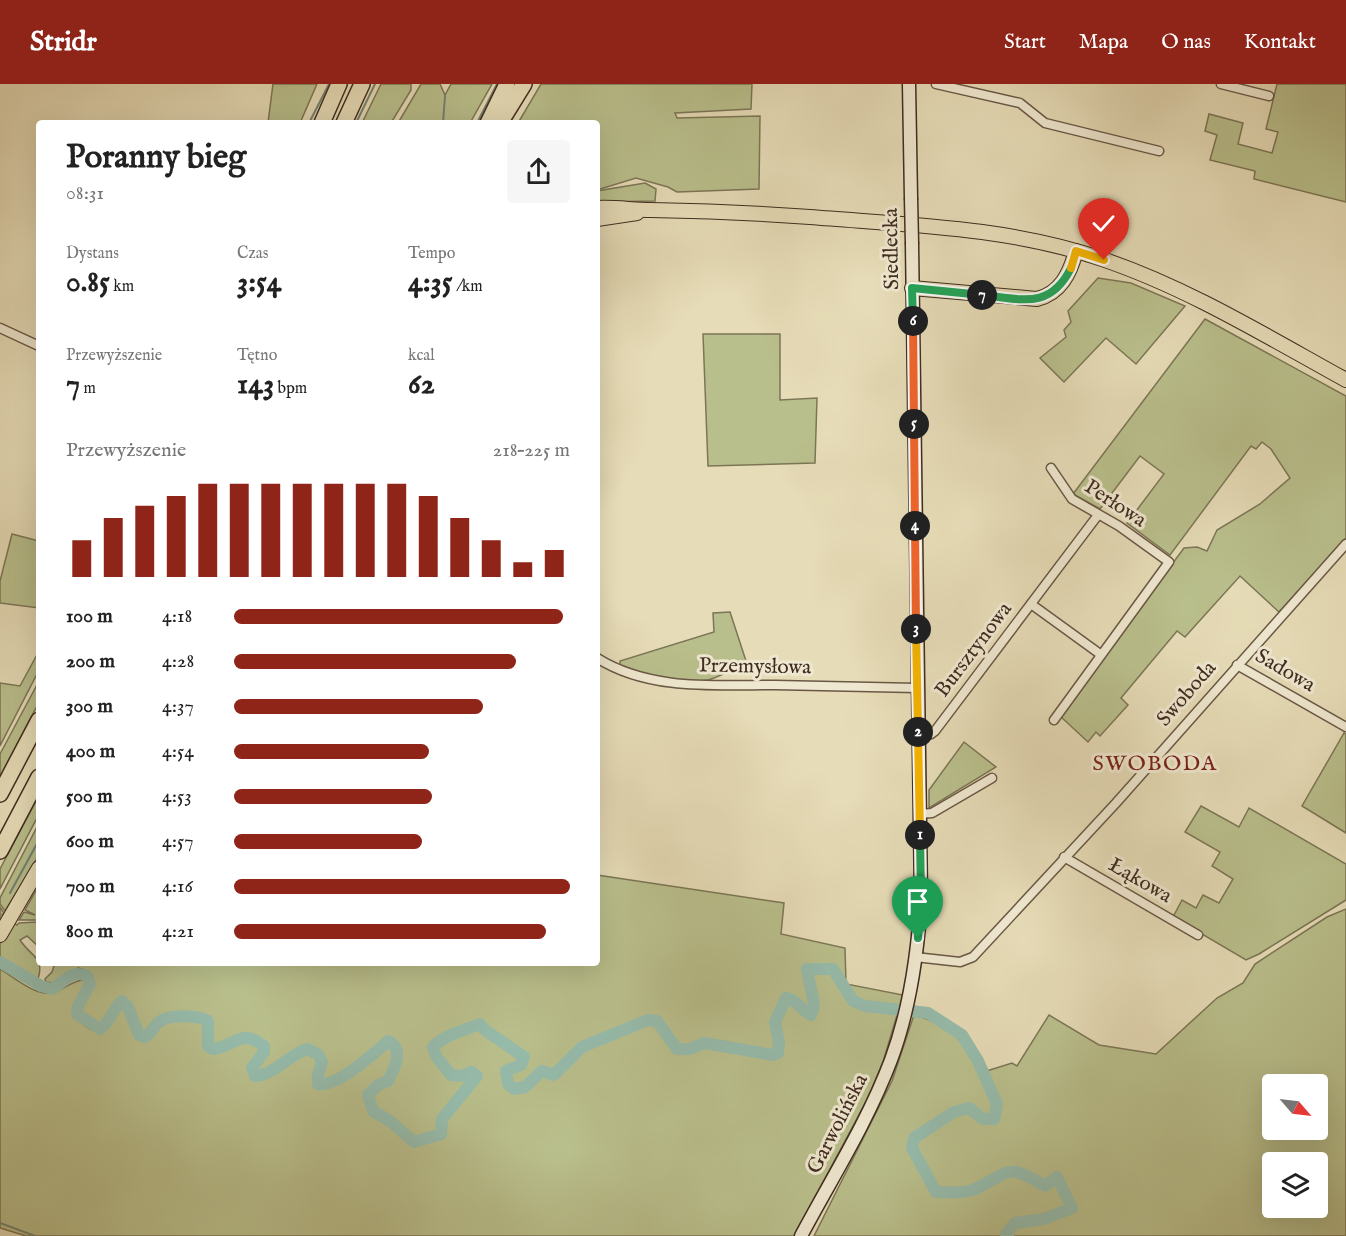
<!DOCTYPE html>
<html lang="pl">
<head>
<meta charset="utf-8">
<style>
  :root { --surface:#fff; --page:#f6f6f6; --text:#222; --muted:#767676; --accent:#8f2418 }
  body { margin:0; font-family:"IM FELL English",serif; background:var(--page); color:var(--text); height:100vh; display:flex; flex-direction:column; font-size:22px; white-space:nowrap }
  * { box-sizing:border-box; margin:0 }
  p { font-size:20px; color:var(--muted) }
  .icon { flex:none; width:33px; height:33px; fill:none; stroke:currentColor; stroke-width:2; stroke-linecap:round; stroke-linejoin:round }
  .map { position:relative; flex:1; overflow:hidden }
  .sheet { position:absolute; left:36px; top:36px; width:564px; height:846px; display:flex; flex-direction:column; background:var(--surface); border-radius:6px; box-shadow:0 6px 24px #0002 }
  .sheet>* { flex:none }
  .needle { width:39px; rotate:118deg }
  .buttons { position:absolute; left:1262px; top:990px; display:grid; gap:12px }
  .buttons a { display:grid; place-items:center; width:66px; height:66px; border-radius:6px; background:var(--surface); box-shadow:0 6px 24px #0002; font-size:30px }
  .pin { position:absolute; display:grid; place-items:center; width:51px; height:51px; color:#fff; margin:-62px -26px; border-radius:50% 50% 50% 0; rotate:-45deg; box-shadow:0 0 6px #0007 }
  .pin .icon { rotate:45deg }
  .km { position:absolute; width:30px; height:30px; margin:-15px; border-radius:50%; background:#222; color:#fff; font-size:16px; line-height:30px; text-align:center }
  .round { display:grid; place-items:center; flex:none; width:63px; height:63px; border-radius:6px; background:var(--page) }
  .head { display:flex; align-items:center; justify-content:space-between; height:102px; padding:0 30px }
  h1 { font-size:33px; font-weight:700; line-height:45px }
  .stats { display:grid; grid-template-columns:repeat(3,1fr); gap:9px; height:102px; padding:6px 30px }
  .stats div { display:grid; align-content:center }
  .stats b { font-size:30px; font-weight:700 }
  .stats small { font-size:16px; font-weight:400 }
  .stats p { font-size:16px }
  .chart { height:168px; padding:12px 30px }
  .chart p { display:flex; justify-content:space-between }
  .chart svg { width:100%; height:108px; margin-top:6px; stroke:var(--accent); stroke-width:6 }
  ul { padding:0 30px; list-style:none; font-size:20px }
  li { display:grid; grid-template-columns:96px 72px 1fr; align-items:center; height:45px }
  li i { height:15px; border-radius:8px; background:var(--accent) }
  header { display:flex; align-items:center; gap:36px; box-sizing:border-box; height:84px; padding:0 30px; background:var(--accent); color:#fff }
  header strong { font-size:28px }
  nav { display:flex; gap:33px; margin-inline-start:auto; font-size:21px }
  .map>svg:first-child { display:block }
</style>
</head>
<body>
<header>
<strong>Stridr</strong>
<nav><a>Start</a><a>Mapa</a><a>O nas</a><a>Kontakt</a></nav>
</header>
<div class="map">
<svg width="1346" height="1152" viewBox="0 0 1346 1152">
  <rect width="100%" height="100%" fill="#e6dcb7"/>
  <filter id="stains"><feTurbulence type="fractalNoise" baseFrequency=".00333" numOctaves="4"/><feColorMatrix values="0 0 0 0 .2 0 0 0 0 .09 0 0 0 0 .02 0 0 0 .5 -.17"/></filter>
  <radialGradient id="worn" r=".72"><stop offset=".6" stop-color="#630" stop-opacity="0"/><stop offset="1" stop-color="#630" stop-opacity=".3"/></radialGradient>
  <g fill="#b9bf8c" stroke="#7c7656" stroke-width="1.5" fill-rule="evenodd">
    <path d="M273 0H317L300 39H268Z"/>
    <path d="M381 0H411V6L391 39H362Z"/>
    <path d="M421 0H440L445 11 451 0H492L470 39H398Z"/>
    <path d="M541 0H752L751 25 675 29 677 34 760 32 759 105 677 108 668 103 636 94 597 106V39H518Z"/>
    <path d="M1277 0H1346V118L1254 95 1255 87 1210 76 1217 51 1205 47 1209 30 1243 39 1238 60 1272 69 1278 48 1266 45Z"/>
    <path d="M645 99 656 105 655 117 597 118V107Z"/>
    <path d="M1098 194 1131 199 1185 222 1136 280 1106 254 1064 298 1040 274 1066 253 1064 246 1071 238 1068 227Z"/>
    <path d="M1205 235 1346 312V454L1279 528 1240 492 1185 553 1177 547 1121 614 1128 621 1100 652 1096 648 1088 658 1060 632 1184 464 1197 463 1207 467 1217 446 1260 420 1290 394 1271 365 1262 358 1256 365 1251 362 1170 471 1127 439 1164 390 1140 372 1100 425 1073 410Z"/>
    <path d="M703 250H780V316L817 314 815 379 708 382Z"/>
    <path d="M12 450 39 457V524L0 519V497Z"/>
    <path d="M730 528 746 577C734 584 721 593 708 596 679 602 647 591 620 581V577L714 548 713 529Z"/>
    <path d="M39 567V586L0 662V599L20 602Z"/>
    <path d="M39 597V618L0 693V670Z"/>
    <path d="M1344 649 1346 650V749L1302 722Z"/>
    <path d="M964 658 996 683 929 724V706Z"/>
    <path d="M39 711V730L0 805V785Z"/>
    <path d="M1201 722 1239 743 1249 724 1346 780V816L1259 870 1246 876 1173 833 1182 816 1196 824 1203 811 1219 819 1233 795 1212 782 1220 768 1185 748Z"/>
    <path d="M39 739V771L5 827 0 820V814Z"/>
    <path d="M597 791 784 819 781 850 845 864 846 900 903 911 883 978 868 1014 794 1152H26L0 1144V885C14 893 38 915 55 908 67 903 71 898 85 895L87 898 75 926C79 940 96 955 109 942 114 936 117 927 122 921L139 956C139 942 135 923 123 915L116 917 100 941C91 940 84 933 80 925 90 910 105 890 78 884L54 899 46 898 45 895 52 888 55 879H597Z"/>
    <path d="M39 801V863L27 852 20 856C31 873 45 873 38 895L0 873V823L4 829 2 831 17 841 19 839 37 838 38 836H19L24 828 35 831 25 826Z"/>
    <path d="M1346 825V1152H814L892 997 913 934 912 930C951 941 962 954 980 989L1012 979 1017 982 1049 931 1099 961 1156 970 1217 914 1243 899 1255 880 1327 833ZM1272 1000H1317V1046H1272ZM1272 1078H1317V1124H1272Z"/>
  </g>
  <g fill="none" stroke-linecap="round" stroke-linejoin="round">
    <g stroke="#748274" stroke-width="2">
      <path d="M309 39 329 0"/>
      <path d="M356 39 375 0"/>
      <path d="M443 39 445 12"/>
      <path d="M477 39 497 0"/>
      <path d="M10 809 39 756"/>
      <path d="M0 1139 35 1152"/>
    </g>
    <path stroke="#96bcac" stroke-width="12" d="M0 878 41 902 52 905C64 898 72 885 87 892L90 900 78 922 77 930 100 945C111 938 112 925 122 917L128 923 139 951 145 953C152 949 153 943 159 938 168 930 198 931 208 937V962L213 965C236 962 240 944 264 962V968L252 984 255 992C274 991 289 971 307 965L318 970 322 978 318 991V1000C338 1003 373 970 388 957 405 965 394 985 388 997L378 1001 368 1011 373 1027 390 1037 414 1058 441 1050 442 1035 477 992 472 988 461 992 451 991 436 972 433 963C444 951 465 946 480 940L485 946 524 973 521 981 506 987 508 1000 514 1005 525 1003 542 987 554 991 582 963 648 936 657 937 677 965H690L704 959 773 971 778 969 779 959 775 938 786 914C795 915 802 926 811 931L814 921 807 885H833L853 917 865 922 928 929 962 951 978 977 997 1020 994 1035H983L969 1024 954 1028 914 1054 912 1064 936 1108C947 1108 963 1110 973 1106 1010 1089 1005 1077 1045 1102L1057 1093 1072 1124 1044 1135 1015 1139 1006 1150 1008 1152"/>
    <g stroke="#6a5846" stroke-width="11">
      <g id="street">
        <path d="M936 0 1020 19 1045 39 1159 67"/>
        <path d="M1221 0 1269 12"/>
        <path d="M0 244 39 262"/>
        <path d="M1051 384 1072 415 1119 442 1169 478 1054 636"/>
        <path d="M1031 520 1100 570"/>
        <path d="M597 574C649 607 716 601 775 601 823 602 870 603 917 604"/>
        <path d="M1237 581 1346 643"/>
        <path d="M918 652 931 650 935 647 1098 431"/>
        <path d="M919 730 932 729 992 694"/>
        <path d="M1064 773 1198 851"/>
        <path d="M915 873 960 878 973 873 1116 719 1346 460"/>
      </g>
    </g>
    <g stroke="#402c20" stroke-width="15">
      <g id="secondary">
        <path d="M909 0 911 114"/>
        <path d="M801 1152C832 1094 868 1037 891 976 910 925 918 868 921 814L912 160"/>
      </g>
    </g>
    <g stroke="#402c20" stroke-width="16">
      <g id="primary">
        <path d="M597 124C616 123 633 126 651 126 705 127 757 129 810 133 908 141 1008 143 1102 175 1188 204 1266 252 1346 296"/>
        <path d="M597 135 637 129"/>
        <path d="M912 204 1037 215C1061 209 1070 189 1076 167"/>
        <path d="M0 851 39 784"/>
      </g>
    </g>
    <g stroke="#402c20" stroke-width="18">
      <g id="highway">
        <path d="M322 39 339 0"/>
        <path d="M344 39 362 0"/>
        <path d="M488 39 507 0"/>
        <path d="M500 39 524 0"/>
        <path d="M0 710 39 636"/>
        <path d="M0 767 39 693"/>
      </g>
    </g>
    <use href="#street" stroke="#efe8d0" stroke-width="8"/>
    <use href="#secondary" stroke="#efe8d0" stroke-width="12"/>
    <use href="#primary" stroke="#e6dcb7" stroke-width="14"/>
    <use href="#highway" stroke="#e6dcb7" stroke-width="15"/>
    <g stroke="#402c20" stroke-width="15" stroke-linecap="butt">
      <path id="secondary-bridge" d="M911 114 912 160"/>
    </g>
    <use href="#secondary-bridge" stroke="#efe8d0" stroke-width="12"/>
  </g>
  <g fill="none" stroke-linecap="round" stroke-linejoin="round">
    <g stroke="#fff" stroke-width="12">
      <path id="split-1" d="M918 854 921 814 920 751"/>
    </g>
    <g stroke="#fff" stroke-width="12">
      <path id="split-2" d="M918 648 920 751"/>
    </g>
    <g stroke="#fff" stroke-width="12">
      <path id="split-3" d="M916 545 918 648"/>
    </g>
    <g stroke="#fff" stroke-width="12">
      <path id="split-4" d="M915 442 916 545"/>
    </g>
    <g stroke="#fff" stroke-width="12">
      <path id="split-5" d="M914 340 915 442"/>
    </g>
    <g stroke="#fff" stroke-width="12">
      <path id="split-6" d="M913 237 914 340"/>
    </g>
    <g stroke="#fff" stroke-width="12">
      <path id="split-7" d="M913 237 912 204 982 211"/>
    </g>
    <g stroke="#fff" stroke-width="12">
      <path id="split-8" d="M982 211C1022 215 1050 226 1071 184"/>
    </g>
    <g stroke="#fff" stroke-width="12">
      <path id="split-9" d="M1071 184 1076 167 1104 176"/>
    </g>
    <use href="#split-1" stroke="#22a559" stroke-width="8"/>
    <use href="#split-2" stroke="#f5b400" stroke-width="8"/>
    <use href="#split-3" stroke="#f5b400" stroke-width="8"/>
    <use href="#split-4" stroke="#f0652b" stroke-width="8"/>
    <use href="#split-5" stroke="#f0652b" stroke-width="8"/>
    <use href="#split-6" stroke="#f0652b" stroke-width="8"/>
    <use href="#split-7" stroke="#22a559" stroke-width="8"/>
    <use href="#split-8" stroke="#22a559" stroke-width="8"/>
    <use href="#split-9" stroke="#f5b400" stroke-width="8"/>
  </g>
  <g text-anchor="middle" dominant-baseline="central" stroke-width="6" stroke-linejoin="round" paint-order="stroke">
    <g font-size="21" fill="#402c20" stroke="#efe8d0">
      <text transform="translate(892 165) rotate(-91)">Siedlecka</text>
      <text transform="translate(1115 420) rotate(33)">Perłowa</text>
      <text transform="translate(974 566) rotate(-53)">Bursztynowa</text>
      <text transform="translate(755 583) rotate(1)">Przemysłowa</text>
      <text transform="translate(1285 587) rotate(30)">Sadowa</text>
      <text transform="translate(1187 610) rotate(-49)">Swoboda</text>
      <text transform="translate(1140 797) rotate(30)">Łąkowa</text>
      <text transform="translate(838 1040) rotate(-63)">Garwolińska</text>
    </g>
    <g font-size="22" letter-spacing="1.5" fill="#7a1f14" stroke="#efe8d0">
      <text x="1155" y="680">SWOBODA</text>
    </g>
  </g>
  <rect width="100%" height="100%" filter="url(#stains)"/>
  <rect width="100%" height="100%" fill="url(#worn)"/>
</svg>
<div class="buttons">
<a><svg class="needle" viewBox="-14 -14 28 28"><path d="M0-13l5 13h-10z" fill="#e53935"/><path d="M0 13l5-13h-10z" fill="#767676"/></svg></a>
<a><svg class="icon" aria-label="layers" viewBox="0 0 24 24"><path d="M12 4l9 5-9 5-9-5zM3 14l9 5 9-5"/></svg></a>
</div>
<div class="pin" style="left:918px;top:854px;background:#1e9e55"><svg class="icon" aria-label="arrive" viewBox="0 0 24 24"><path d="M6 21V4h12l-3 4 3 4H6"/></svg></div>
<div class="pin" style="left:1104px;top:176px;background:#d93025"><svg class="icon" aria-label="check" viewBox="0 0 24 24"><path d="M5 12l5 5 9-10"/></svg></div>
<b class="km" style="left:920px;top:751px">1</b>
<b class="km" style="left:918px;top:648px">2</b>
<b class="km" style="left:916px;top:545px">3</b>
<b class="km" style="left:915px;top:442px">4</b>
<b class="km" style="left:914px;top:340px">5</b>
<b class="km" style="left:913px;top:237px">6</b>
<b class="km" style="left:982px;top:211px">7</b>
<section class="sheet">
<div class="head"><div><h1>Poranny bieg</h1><p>08:31</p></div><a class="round"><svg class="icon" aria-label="share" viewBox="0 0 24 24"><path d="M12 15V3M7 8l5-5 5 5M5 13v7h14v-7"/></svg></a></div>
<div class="stats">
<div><p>Dystans</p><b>0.85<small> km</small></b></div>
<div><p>Czas</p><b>3:54</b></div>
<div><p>Tempo</p><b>4:35<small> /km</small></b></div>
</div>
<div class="stats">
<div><p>Przewyższenie</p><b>7<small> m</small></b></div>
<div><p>Tętno</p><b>143<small> bpm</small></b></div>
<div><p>kcal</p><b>62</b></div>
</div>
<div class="chart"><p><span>Przewyższenie</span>218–225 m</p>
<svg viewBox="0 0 160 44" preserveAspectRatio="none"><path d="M5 44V29M15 44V20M25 44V15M35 44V11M45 44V6M55 44V6M65 44V6M75 44V6M85 44V6M95 44V6M105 44V6M115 44V11M125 44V20M135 44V29M145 44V38M155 44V33"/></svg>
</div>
<ul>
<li><b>100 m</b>4:18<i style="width:98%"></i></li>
<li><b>200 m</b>4:28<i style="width:84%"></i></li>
<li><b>300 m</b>4:37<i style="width:74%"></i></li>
<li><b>400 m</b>4:54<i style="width:58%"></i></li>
<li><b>500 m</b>4:53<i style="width:59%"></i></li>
<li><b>600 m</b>4:57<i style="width:56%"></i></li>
<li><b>700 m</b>4:16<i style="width:100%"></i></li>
<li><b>800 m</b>4:21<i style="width:93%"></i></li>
</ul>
</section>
</div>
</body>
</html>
